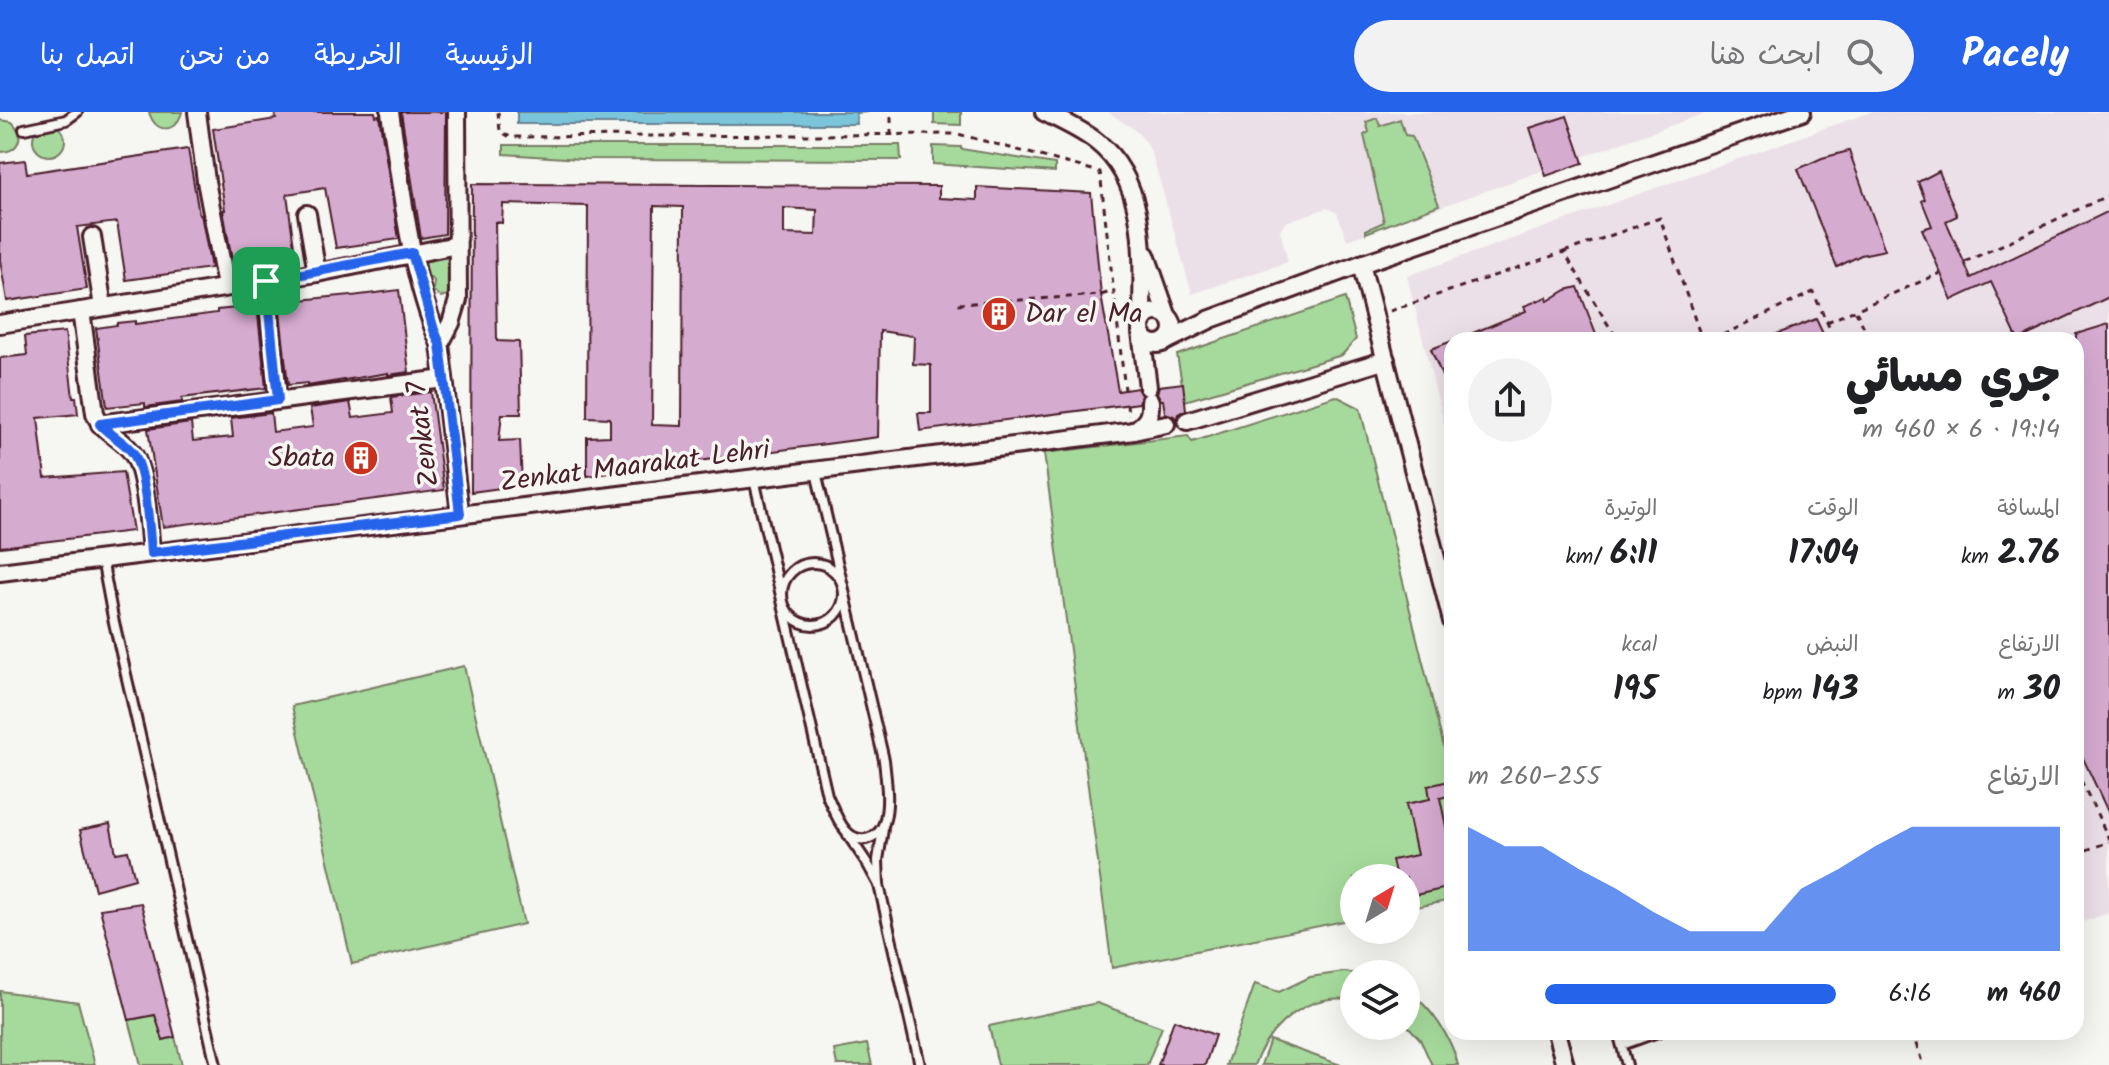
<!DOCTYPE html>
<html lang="ar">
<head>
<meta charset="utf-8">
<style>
  :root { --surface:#fff; --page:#f2f2f2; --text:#202124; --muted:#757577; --accent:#2563eb }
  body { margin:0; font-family:Kalam,"Playpen Sans Arabic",sans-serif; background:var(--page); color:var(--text); direction:rtl; height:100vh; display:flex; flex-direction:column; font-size:30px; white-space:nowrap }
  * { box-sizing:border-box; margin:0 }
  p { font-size:26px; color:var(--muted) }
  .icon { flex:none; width:44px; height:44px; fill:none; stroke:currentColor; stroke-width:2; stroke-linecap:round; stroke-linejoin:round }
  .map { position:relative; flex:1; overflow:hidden; direction:ltr }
  .details { position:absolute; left:1444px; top:220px; width:640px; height:708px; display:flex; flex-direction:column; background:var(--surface); border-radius:24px; box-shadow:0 8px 32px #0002; direction:rtl }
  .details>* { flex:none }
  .needle { width:52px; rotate:38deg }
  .fabs { position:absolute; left:1340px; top:752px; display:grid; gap:16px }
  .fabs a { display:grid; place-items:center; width:80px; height:80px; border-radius:50%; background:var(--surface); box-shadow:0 8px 32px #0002; font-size:40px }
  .pin { position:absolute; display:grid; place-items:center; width:68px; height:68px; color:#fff; margin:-34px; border-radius:16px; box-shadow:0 4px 12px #0006 }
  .round { display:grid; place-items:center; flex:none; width:84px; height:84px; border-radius:42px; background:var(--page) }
  .summary { display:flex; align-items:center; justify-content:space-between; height:136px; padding:0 24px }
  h1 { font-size:44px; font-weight:800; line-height:60px }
  .stats { display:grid; grid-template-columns:repeat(3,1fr); gap:12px; height:136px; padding:8px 24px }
  .stats div { display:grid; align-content:center }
  .stats b { font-size:34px; font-weight:800 }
  .stats small { font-size:22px; font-weight:400 }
  .stats p { font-size:22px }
  .chart { height:224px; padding:16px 24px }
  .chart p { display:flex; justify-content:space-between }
  .chart svg { width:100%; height:144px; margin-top:8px; fill:var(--accent); opacity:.7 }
  ul { padding:0 24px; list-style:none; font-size:26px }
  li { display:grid; grid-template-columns:128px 96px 1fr; align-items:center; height:60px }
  li i { height:20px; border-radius:10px; background:var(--accent) }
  header { display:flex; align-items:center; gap:48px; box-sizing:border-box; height:112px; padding:0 40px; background:var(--accent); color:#fff }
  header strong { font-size:38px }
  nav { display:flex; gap:44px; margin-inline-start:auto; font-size:28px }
  .search { width:560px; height:72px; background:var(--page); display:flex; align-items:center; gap:20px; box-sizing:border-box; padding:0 28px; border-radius:44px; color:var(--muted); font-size:30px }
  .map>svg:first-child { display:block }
</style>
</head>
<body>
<header>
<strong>Pacely</strong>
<div class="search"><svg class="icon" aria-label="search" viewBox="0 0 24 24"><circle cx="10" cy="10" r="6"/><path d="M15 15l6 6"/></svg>ابحث هنا</div>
<nav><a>الرئيسية</a><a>الخريطة</a><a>من نحن</a><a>اتصل بنا</a></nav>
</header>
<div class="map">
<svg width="2109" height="953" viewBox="0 0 2109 953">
  <rect width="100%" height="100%" fill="#f6f6f2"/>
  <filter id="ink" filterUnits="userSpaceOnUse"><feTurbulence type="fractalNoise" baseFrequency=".0125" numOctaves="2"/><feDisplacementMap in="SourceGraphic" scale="16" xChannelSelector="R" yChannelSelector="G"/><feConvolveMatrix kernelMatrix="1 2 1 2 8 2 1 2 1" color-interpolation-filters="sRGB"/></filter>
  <g filter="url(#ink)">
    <g fill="#ece0e8">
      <path d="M1108 0H1709L1347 128 1337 101 1327 96 1286 110 1280 118 1288 150 1192 182 1153 45 1146 30 1135 18Z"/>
      <path d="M1871 0H2109V801L2076 812V228H1452V344L1407 164Z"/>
    </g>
    <g fill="#a6da9c" stroke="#787c64" stroke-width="2">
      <path d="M149 0H182C176 22 155 22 149 0Z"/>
      <path d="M934 0H961V13L934 12Z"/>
      <path d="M1377 6 1380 14 1400 7 1405 23 1412 24 1439 93 1366 121V118L1384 110 1364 23 1369 20 1366 10Z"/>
      <path d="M0 8 12 10C26 23 19 40 0 40Z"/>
      <circle cx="49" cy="28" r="16"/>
      <path d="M504 33H900L901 48 581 47 504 42Z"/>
      <path d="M933 34 961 35V37L1055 52V60L933 52Z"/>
      <path d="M447 141 450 145 452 159 448 165 452 169 451 182 441 185 433 179 434 169 424 161 422 151 424 146Z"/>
      <path d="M1345 186 1356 227 1342 243 1185 289 1177 243Z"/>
      <path d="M1336 284 1360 296 1452 668V788L1406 797V766H1354V807L1112 856 1044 341 1188 324 1192 330Z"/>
      <path d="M464 554 524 812 352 852 292 594Z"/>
      <path d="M1344 860 1358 862H1354V888C1308 879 1270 913 1254 953H1226L1255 872 1279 880 1310 865Z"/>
      <path d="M0 879 78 890 95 953H0Z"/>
      <path d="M1406 879C1430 892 1452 927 1458 953H1432L1420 927 1406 912Z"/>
      <path d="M1097 891 1162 915 1147 953H998L989 914Z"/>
      <path d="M155 903 163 928 175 925 182 953H141L129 908Z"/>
      <path d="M1270 928 1341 953H1261Z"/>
      <path d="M867 932 872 953H837L834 938Z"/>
    </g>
    <path fill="#7ac5d9" stroke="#678393" stroke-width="2" d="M517 0H868L856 1 857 12H517Z"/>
    <g fill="#d6abd0" stroke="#4a1f2b" stroke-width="2" fill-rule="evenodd">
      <path d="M275 0H375L376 4 379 3 399 127 336 136 325 76 287 82 295 142 233 153 223 98H225L213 17 276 7Z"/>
      <path d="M401 0H446L445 122 421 126Z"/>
      <path d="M1567 4 1583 51 1546 64 1530 16Z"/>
      <path d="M188 37 199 102H201L211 156 126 168 117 110 77 115 87 177 7 189 0 148V51L25 48 27 61Z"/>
      <path d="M1849 39 1885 138 1861 143 1837 155 1798 57 1822 46Z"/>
      <path d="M1939 59 1957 104 1946 109 1971 166 2109 99V185L2018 228 1991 170 1952 188 1922 117 1932 114 1922 89 1925 87 1918 70Z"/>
      <path d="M472 72 939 74V86L977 88V75L1091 81 1101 183 1118 279 1137 276 1141 283 1139 291 920 319 918 301H931V253L913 252 914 224 880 219 878 325 587 364V325L610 324V306L587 305 588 94 503 92 502 111 495 110 497 229 519 230 521 302H502L499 329 520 328 522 373 471 380ZM654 94 683 95 682 314 652 313ZM784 96 817 98 816 123 784 122Z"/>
      <path d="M1578 175 1598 228H1456L1526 199 1524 194 1547 185 1548 189 1566 178Z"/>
      <path d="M399 178 409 260 388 263V261L307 274V271L288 273 279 190 351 183 352 184Z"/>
      <path d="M257 194 266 276 182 286V290L145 295V291L107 295 96 216 117 213V211L135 209V212L217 201V198Z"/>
      <path d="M1816 207 1826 228H1764V227Z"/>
      <path d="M2109 212V702L2076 631V222Z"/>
      <path d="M65 220 73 285H76L78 302 38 306 45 366 123 360 133 419 0 435V246L27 243 25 224Z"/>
      <path d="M1452 229V286H1451L1431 237Z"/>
      <path d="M1183 271 1186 298 1178 302 1176 308 1174 304 1165 301 1163 288H1161L1157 281 1159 274Z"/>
      <path d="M431 280 444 378 163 415 148 317 191 311 193 329 233 325 231 306 271 301 273 320 313 315 310 296 350 290 353 306 393 301 391 285Z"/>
      <path d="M1449 669 1452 683 1440 686 1452 743V775L1406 785V766H1396L1392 748 1417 743 1406 692 1430 687 1428 674Z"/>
      <path d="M110 712 116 741 128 739 135 767 95 778 80 718Z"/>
      <path d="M141 791 175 925 163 928 155 903 129 908 100 797Z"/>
      <path d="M1174 908 1215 923 1205 953H1158Z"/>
    </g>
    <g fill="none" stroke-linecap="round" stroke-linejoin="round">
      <g stroke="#4a1f2b" stroke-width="14">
        <g id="service">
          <path d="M24 17 66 8 77 0"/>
          <path d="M754 367 827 683C835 700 846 737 872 725 878 722 882 717 884 711 890 691 886 668 884 648L816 360"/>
          <path d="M102 447 113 506 216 953"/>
          <circle cx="813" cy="482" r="31"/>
          <path d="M848 723 867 751 879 773 878 748 883 717"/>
          <path d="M879 773 920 953"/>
          <path d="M1618 920 1627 953"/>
          <path d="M1622 933 1658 920"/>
        </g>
      </g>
      <g stroke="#4a1f2b" stroke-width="22">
        <g id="minor">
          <path d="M197 0 206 69 226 174"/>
          <path d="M390 0C402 78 409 158 440 232"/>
          <path d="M457 0 458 188 451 211 440 232 460 402"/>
          <path d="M1044 0C1062 9 1081 17 1097 30 1150 72 1142 149 1142 209"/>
          <path d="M307 102 317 161"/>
          <path d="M92 125 103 195"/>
          <path d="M1146 143 1167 203"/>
          <path d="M1361 152 1452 509"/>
          <path d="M266 169 278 288"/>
          <path d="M81 199 95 301C102 321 122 325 133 342 146 360 149 417 151 441"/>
          <circle cx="1157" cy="216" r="16"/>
          <path d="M0 212 317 161 457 133"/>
          <path d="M1141 220 1148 275"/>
          <path d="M1166 229 1211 207 1361 152 1802 0"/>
          <path d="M1187 309 1386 248"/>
          <path d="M100 312 444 267"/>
          <path d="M1135 318C1147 310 1151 304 1150 289"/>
          <path d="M0 460 1134 319 1166 312"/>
          <path d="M1556 920 1565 953"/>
        </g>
      </g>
      <g stroke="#4a1f2b" stroke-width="3" stroke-dasharray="6 6" stroke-linecap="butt">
        <path d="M498 0 500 19 510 25 958 22 1100 60 1125 278"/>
        <path d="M891 23V0"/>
        <path d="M1564 140 1660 106 1702 228"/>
        <path d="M1965 150 2109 83"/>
        <path d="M958 192 1101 183 1114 179"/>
        <path d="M1390 199 1564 140 1612 219 1620 228"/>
        <path d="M1856 199 1870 228"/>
        <path d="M1827 210 1941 161"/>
        <path d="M1712 228 1813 180 1835 228"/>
        <path d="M1127 292 1128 304"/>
        <path d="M2076 658 2109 727"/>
        <path d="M2076 738 2078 741 2109 730"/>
        <path d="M1912 920 1923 953"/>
      </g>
      <use href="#service" stroke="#f6f6f2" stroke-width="8"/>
      <use href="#minor" stroke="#f6f6f2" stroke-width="16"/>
    </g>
  </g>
  <g fill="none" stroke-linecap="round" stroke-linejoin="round" filter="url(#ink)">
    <g stroke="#fff" stroke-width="16">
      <path id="route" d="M412 141 434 218 440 232 460 402 151 441C149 417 146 359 133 341 124 329 109 323 100 312L278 288 266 169Z"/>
    </g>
    <use href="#route" stroke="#2563eb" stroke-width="10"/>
  </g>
  <defs>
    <g id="building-disc" transform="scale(1.8)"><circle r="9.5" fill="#c8321e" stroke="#f6f6f2"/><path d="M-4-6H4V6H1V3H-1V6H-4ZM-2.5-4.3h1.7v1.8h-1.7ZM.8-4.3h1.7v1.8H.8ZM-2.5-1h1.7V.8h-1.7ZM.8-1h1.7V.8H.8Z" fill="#fff"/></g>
  </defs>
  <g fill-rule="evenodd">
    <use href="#building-disc" x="999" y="202"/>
    <use href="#building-disc" x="361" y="346"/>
  </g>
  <g text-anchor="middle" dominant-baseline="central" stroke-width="7" stroke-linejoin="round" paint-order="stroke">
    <g font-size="28" fill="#4a1f2b" stroke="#f6f6f2" text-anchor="start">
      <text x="1025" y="202">Dar el Ma</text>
      <text x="335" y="346" text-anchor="end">Sbata</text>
    </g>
    <g font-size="28" fill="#4a1f2b" stroke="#f6f6f2">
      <text transform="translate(424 322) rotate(-97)">Zenkat 7</text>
      <text transform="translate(635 355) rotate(-7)">Zenkat Maarakat Lehri</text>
    </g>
  </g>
</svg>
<div class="fabs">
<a><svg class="needle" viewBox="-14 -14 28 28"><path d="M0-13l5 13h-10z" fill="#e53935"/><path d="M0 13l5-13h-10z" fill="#757577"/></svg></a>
<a><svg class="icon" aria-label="layers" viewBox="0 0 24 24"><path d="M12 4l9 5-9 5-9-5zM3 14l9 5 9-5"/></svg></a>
</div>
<div class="pin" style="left:266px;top:169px;background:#1e9e55"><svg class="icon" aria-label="arrive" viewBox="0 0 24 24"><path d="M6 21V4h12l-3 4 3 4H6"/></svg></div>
<section class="details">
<div class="summary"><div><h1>جري مسائي</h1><p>19:14 · 6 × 460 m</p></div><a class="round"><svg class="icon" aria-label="share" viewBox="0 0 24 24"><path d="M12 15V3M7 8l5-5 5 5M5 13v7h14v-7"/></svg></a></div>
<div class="stats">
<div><p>المسافة</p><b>2.76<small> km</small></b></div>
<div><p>الوقت</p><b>17:04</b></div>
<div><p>الوتيرة</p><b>6:11<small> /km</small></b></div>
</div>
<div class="stats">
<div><p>الارتفاع</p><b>30<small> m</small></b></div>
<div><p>النبض</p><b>143<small> bpm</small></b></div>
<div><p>kcal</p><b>195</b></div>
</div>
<div class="chart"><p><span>الارتفاع</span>255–260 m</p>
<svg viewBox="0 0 160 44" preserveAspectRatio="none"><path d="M0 44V6L10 12L20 12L30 19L40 25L50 32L60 38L70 38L80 38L90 25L100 19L110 12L120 6L130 6L140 6L150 6L160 6V44z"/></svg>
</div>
<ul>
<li><b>460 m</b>6:16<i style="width:79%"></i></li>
</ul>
</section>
</div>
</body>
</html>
